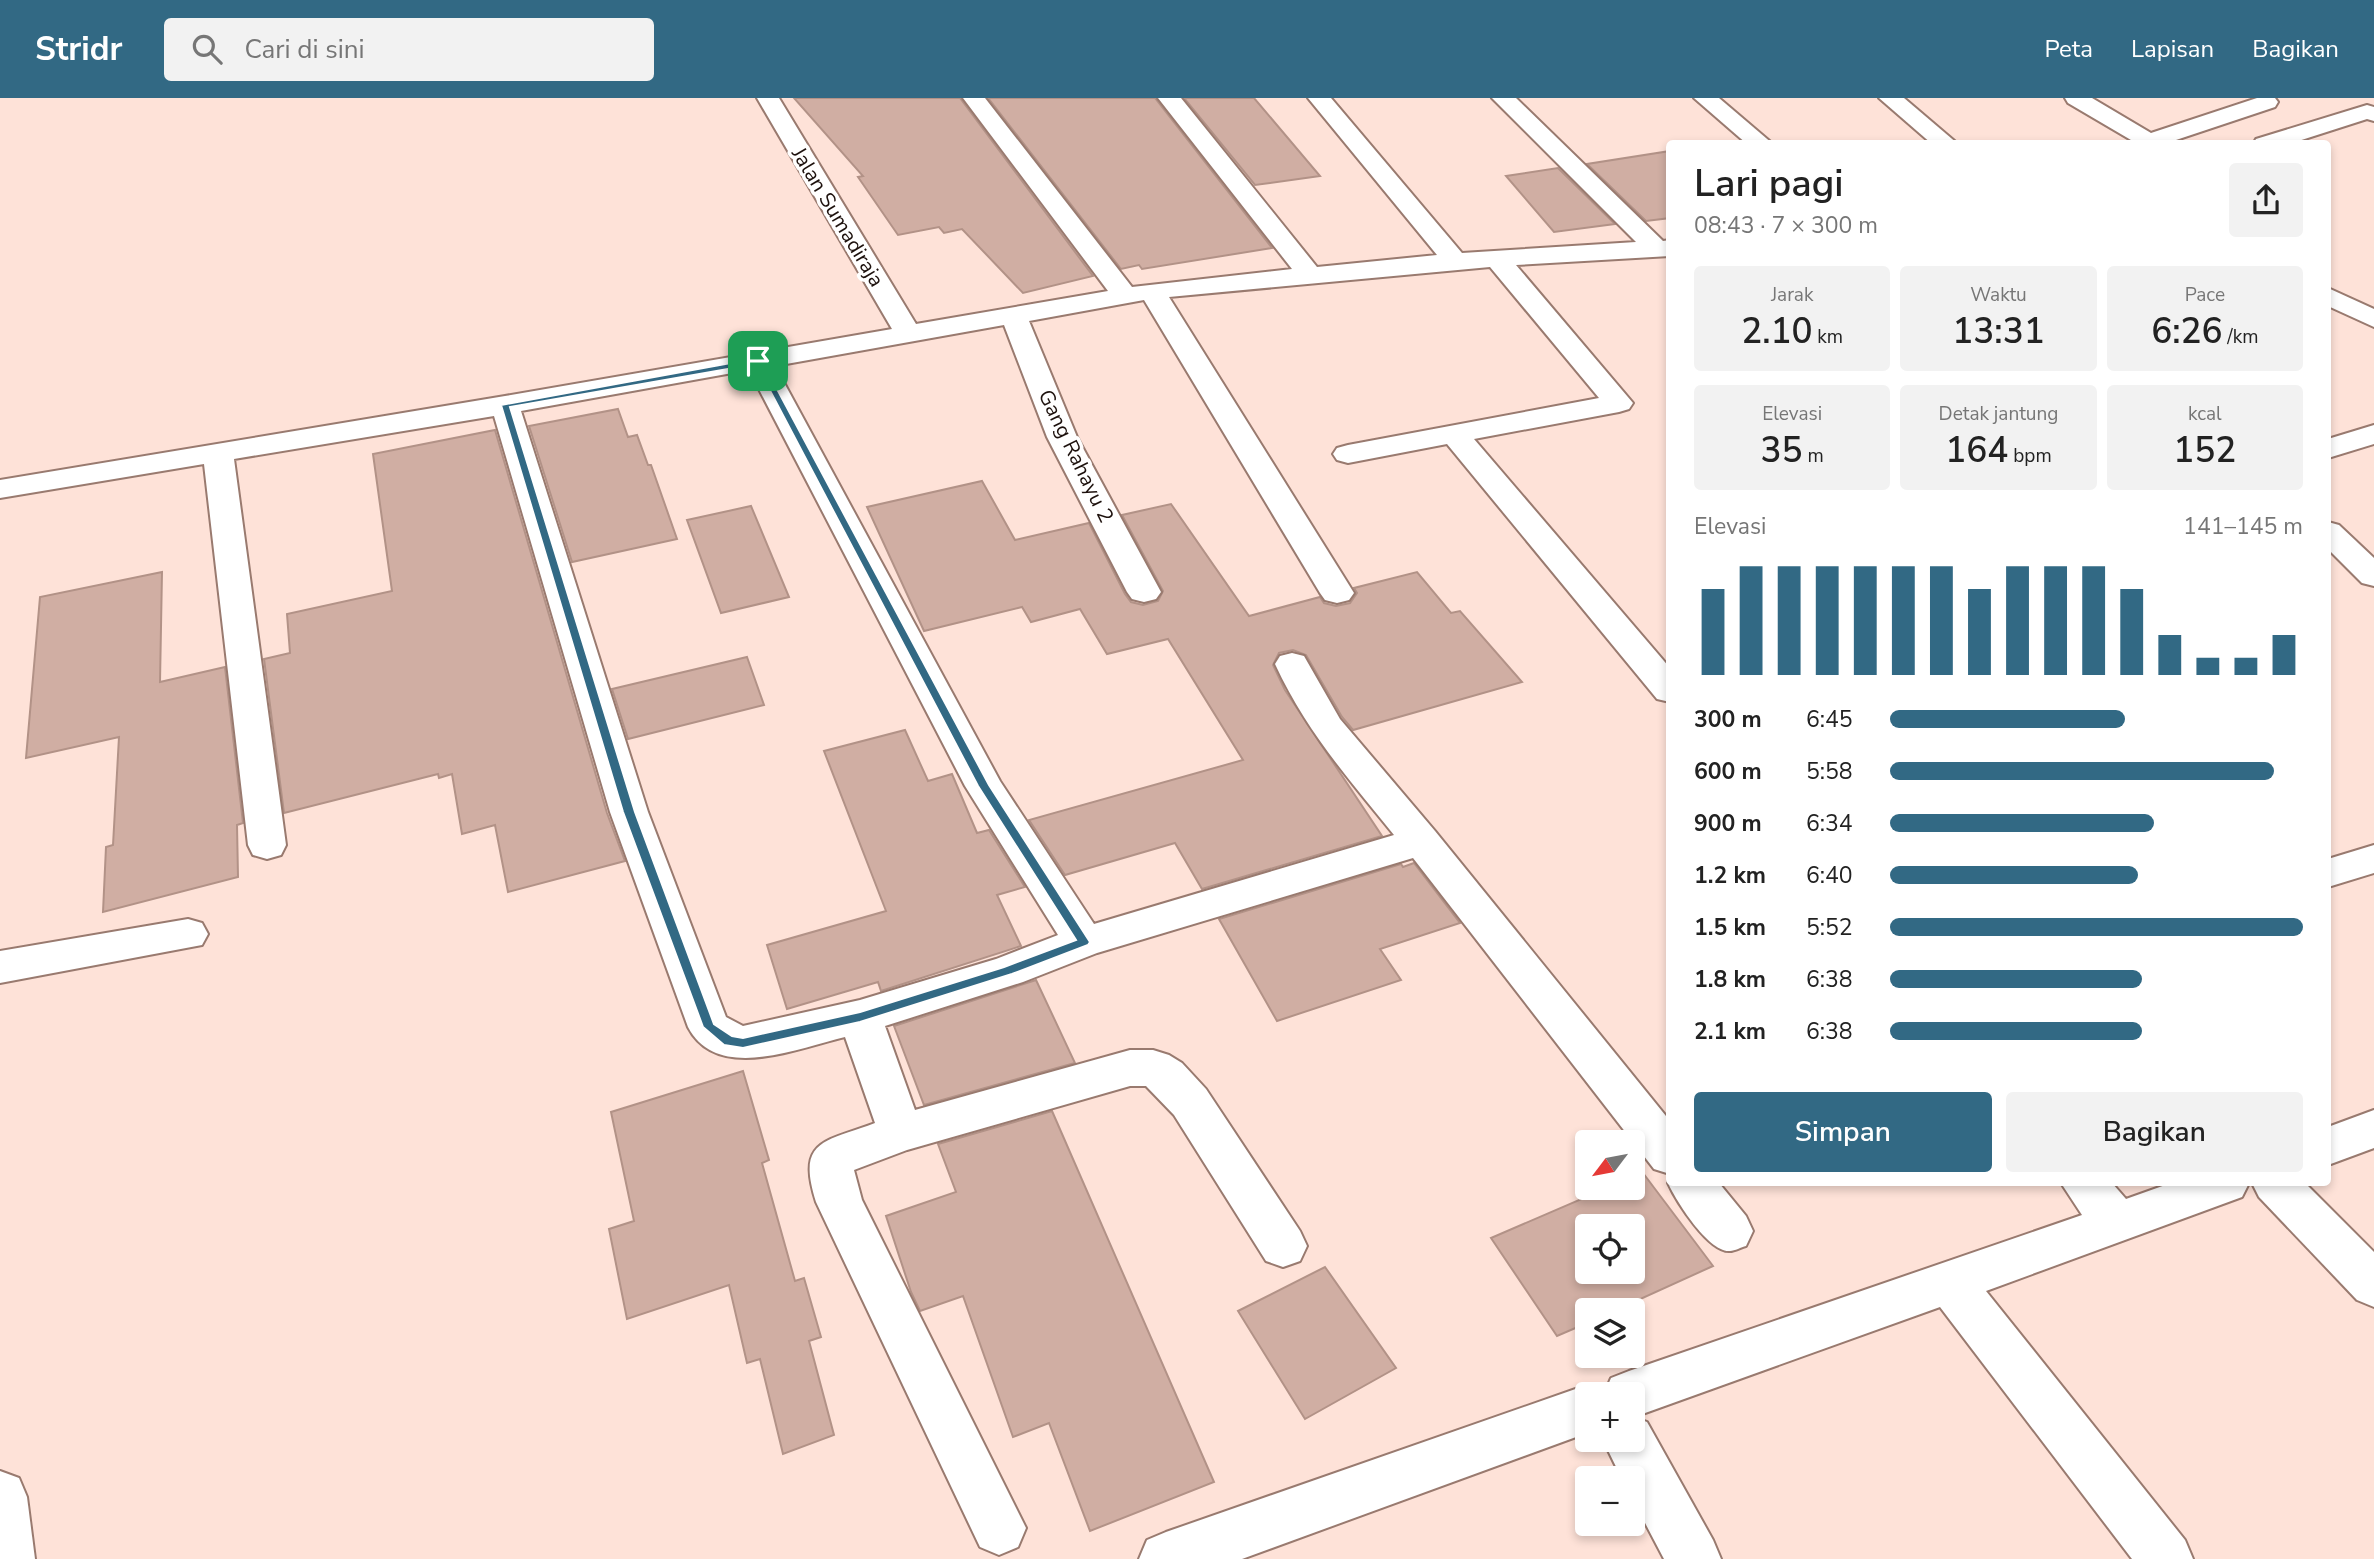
<!DOCTYPE html>
<html lang="id">
<head>
<meta charset="utf-8">
<style>
  :root { --surface:#fff; --page:#f2f2f2; --text:#222; --muted:#767676; --accent:#326984 }
  body { margin:0; font-family:"Nunito Sans",sans-serif; background:var(--page); color:var(--text); height:100vh; display:flex; flex-direction:column; font-size:26px; white-space:nowrap }
  * { box-sizing:border-box; margin:0 }
  p { font-size:23px; color:var(--muted) }
  .icon { flex:none; width:38px; height:38px; fill:none; stroke:currentColor; stroke-width:2; stroke-linecap:round; stroke-linejoin:round }
  .map { position:relative; flex:1; overflow:hidden }
  .side { position:absolute; left:1666px; top:42px; width:665px; height:1046px; display:flex; flex-direction:column; background:var(--surface); border-radius:7px; box-shadow:0 4px 10px #0003 }
  .side>* { flex:none }
  .needle { width:46px; rotate:238deg }
  .tools { position:absolute; left:1575px; top:1032px; display:grid; gap:14px }
  .tools a { display:grid; place-items:center; width:70px; height:70px; border-radius:7px; background:var(--surface); box-shadow:0 4px 10px #0003; font-size:35px }
  .pin { position:absolute; display:grid; place-items:center; width:60px; height:60px; color:#fff; margin:-30px; border-radius:14px; box-shadow:0 4px 10px #0006 }
  .round { display:grid; place-items:center; flex:none; width:74px; height:74px; border-radius:7px; background:var(--page) }
  .headline { display:flex; align-items:center; justify-content:space-between; height:119px; padding:0 28px }
  h1 { font-size:38px; font-weight:600; line-height:52px }
  .metrics { display:grid; grid-template-columns:repeat(3,1fr); gap:10px; height:119px; padding:7px 28px }
  .metrics div { display:grid; align-content:center; border-radius:7px; background:var(--page); text-align:center }
  .metrics b { font-size:35px; font-weight:600 }
  .metrics small { font-size:19px; font-weight:400 }
  .metrics p { font-size:19px }
  .chart { height:196px; padding:14px 28px }
  .chart p { display:flex; justify-content:space-between }
  .chart svg { width:100%; height:126px; margin-top:7px; stroke:var(--accent); stroke-width:6 }
  .primary-button { display:flex; gap:14px; margin-top:auto; padding:14px 28px }
  .primary-button a { flex:1; height:80px; border-radius:7px; background:var(--accent); color:#fff; font-size:28px; font-weight:600; line-height:80px; text-align:center }
  .primary-button a+a { background:var(--page); color:var(--text) }
  ul { padding:0 28px; list-style:none; font-size:23px }
  li { display:grid; grid-template-columns:112px 84px 1fr; align-items:center; height:52px }
  li i { height:18px; border-radius:9px; background:var(--accent) }
  header { display:flex; align-items:center; gap:42px; box-sizing:border-box; height:98px; padding:0 35px; background:var(--accent); color:#fff }
  header strong { font-size:33px }
  nav { display:flex; gap:38px; margin-inline-start:auto; font-size:24px }
  .search { width:490px; height:63px; background:var(--page); display:flex; align-items:center; gap:18px; box-sizing:border-box; padding:0 24px; border-radius:7px; color:var(--muted); font-size:26px }
  .map>svg:first-child { display:block }
</style>
</head>
<body>
<header>
<strong>Stridr</strong>
<div class="search"><svg class="icon" aria-label="search" viewBox="0 0 24 24"><circle cx="10" cy="10" r="6"/><path d="M15 15l6 6"/></svg>Cari di sini</div>
<nav><a>Peta</a><a>Lapisan</a><a>Bagikan</a></nav>
</header>
<div class="map">
<svg width="2374" height="1461" viewBox="0 0 2374 1461">
  <rect width="100%" height="100%" fill="#fee2d8"/>
  <g fill="#d0aea3" stroke="#b29287" stroke-width="2" fill-rule="evenodd">
    <path d="M794 0H960L1093 178 1023 195 962 131 944 135 939 129 898 137 858 79 863 78Z"/>
    <path d="M988 0H1155L1272 150 1142 171 1139 167 1121 171Z"/>
    <path d="M1184 0H1254L1320 78 1255 87Z"/>
    <path d="M1670 53V120L1646 123 1587 66Z"/>
    <path d="M1558 70 1615 126 1554 134 1506 78Z"/>
    <path d="M618 311 628 339 637 337 648 367H651L677 441 572 464 529 328Z"/>
    <path d="M495 332 607 715 625 763 508 794 495 727 462 736 452 676 439 680 438 676 284 715 264 561 290 555 287 516 392 493 373 356Z"/>
    <path d="M982 383 1015 442 1089 425 1125 496 1131 504 1143 507 1158 503 1163 493 1122 417 1171 406 1249 518 1320 499 1324 505 1336 508 1350 505 1357 495 1354 490 1417 474 1451 515 1460 513 1522 584 1353 632 1342 619 1306 557 1293 552 1279 555 1273 567 1285 592 1382 738 1202 791 1175 745 1065 777 1029 722 1243 662 1168 541 1107 556 1080 511 1031 524 1022 509 924 533 867 409Z"/>
    <path d="M751 408 789 499 721 515 687 422Z"/>
    <path d="M162 474 160 584 225 569 243 725 237 727 238 779 103 814 106 749 113 747 119 639 26 660 40 499Z"/>
    <path d="M747 559 764 607 628 641 612 591Z"/>
    <path d="M905 632 928 683 952 676 977 735 989 732 1025 789 997 797 1021 848 881 893 878 884 787 911 767 847 886 813 824 653Z"/>
    <path d="M1414 765 1460 825 1380 851 1401 882 1277 923 1219 821 1401 766 1403 769Z"/>
    <path d="M1036 882 1075 965 924 1007 894 928Z"/>
    <path d="M743 973 769 1062 762 1065 795 1183 804 1180 821 1239 809 1243 834 1337 783 1356 760 1261 747 1265 729 1187 627 1221 609 1131 634 1123 611 1014Z"/>
    <path d="M1052 1013 1214 1384 1090 1433 1049 1325 1013 1339 963 1198 920 1213 911 1194 886 1118 956 1094 938 1046Z"/>
    <path d="M1643 1075 1713 1168 1614 1213H1587V1225L1557 1238 1491 1140 1607 1090H1633V1079ZM1587 1129H1633V1174H1587Z"/>
    <path d="M1325 1169 1396 1270 1305 1321 1238 1213Z"/>
  </g>
  <g fill="none" stroke-linecap="round" stroke-linejoin="round">
    <g stroke="#997a6f" stroke-width="4">
      <g id="minor">
        <path d="M757 0H779L916 226 1108 193 963 0H985L1132 189 1292 171 1158 0H1181L1317 169 1437 157 1308 0H1331L1462 155 1636 144 1492 0H1516L1663 143 1670 142V158L1516 167 1633 305 1629 311 1619 314 1474 341 1670 570V604L1657 601 1447 346 1348 365 1337 362 1333 356 1337 350 1348 347 1599 300 1490 169 1169 199 1354 495 1349 502 1337 505 1325 502 1320 495 1144 202 1029 223 1077 339 1161 494 1156 501 1144 504 1132 501 1127 494 1047 339 1004 227 775 268 1000 683 1094 826 1394 737C1348 680 1306 633 1275 566L1280 558 1292 555 1304 558 1340 621 1435 733 1670 1023V1076L1654 1071 1413 760 1097 855 1023 884 885 928 915 1012 1130 952H1153L1169 957 1182 965 1206 991 1300 1133 1307 1148 1300 1163 1283 1169 1266 1163 1174 1017 1146 988H1130L907 1052 854 1072 862 1102 1026 1430 1018 1449 999 1457 980 1449 816 1104C796 1041 825 1044 875 1025L845 939C798 950 717 985 688 929L610 714 494 318 234 361 286 747 281 757 267 761 253 757 248 747 204 366 0 400V382L505 298 892 231ZM749 272 965 688 1058 837 996 861 860 902 743 928 726 919 648 714 521 313Z"/>
        <path d="M1694 0H1719L1773 46H1747Z"/>
        <path d="M1879 0H1904L1958 46H1932Z"/>
        <path d="M2065 0H2092L2151 35 2257 0H2275L2278 4 2275 9 2164 46H2129L2131 42 2068 5Z"/>
        <path d="M2367 7 2374 9V23L2367 21 2289 46H2253L2256 41Z"/>
        <path d="M2328 190 2374 211V229L2328 208Z"/>
        <path d="M2374 327V346L2328 360V341Z"/>
        <path d="M2328 424 2339 427 2374 460V488L2362 485 2328 451Z"/>
        <path d="M2374 747V775L2328 789V761Z"/>
        <path d="M188 821 202 825 208 836 202 847 0 885V853Z"/>
        <path d="M2374 1012V1050L2328 1067V1029Z"/>
        <path d="M1670 1081V1085H1719L1746 1118 1753 1133 1746 1148C1741 1149 1735 1153 1730 1153 1709 1155 1676 1103 1668 1085Z"/>
        <path d="M2061 1085H2112L2126 1101 2171 1085H2249L2242 1099 1986 1193 2185 1442 2193 1461H2132L1940 1209 1634 1319 1647 1324 1713 1442 1721 1461H1664L1633 1402V1381H1622L1603 1342H1633V1297H1587V1335L1242 1461H1139L1147 1442 1166 1434 1587 1287 1605 1294 1611 1280 1629 1273 2082 1117Z"/>
        <path d="M2252 1085H2305L2374 1154V1209L2357 1202 2259 1099Z"/>
        <path d="M0 1373 19 1380 27 1399 35 1461H0Z"/>
      </g>
    </g>
    <use href="#minor" fill="#fff" fill-rule="evenodd"/>
  </g>
  <path fill="#326984" stroke="#fff" stroke-width="2" fill-rule="evenodd" d="M758 260 762 263 989 687 1090 844 1088 847 1012 876 860 924 743 950 724 947 703 929 623 714 501 307ZM756 266 978 688 1076 842 1004 869 860 914 743 940 732 938 714 926 635 714 510 309Z"/>
  <g text-anchor="middle" dominant-baseline="central" stroke-width="7" stroke-linejoin="round" paint-order="stroke">
    <g font-size="21" fill="#1d110d" stroke="#fff">
      <text transform="translate(838 119) rotate(59)">Jalan Sumadiraja</text>
      <text transform="translate(1076 358) rotate(64)">Gang Rahayu 2</text>
    </g>
  </g>
</svg>
<div class="tools">
<a><svg class="needle" viewBox="-14 -14 28 28"><path d="M0-13l5 13h-10z" fill="#e53935"/><path d="M0 13l5-13h-10z" fill="#767676"/></svg></a>
<a><svg class="icon" aria-label="locate" viewBox="0 0 24 24"><circle cx="12" cy="12" r="6"/><path d="M12 2v4M12 18v4M2 12h4M18 12h4"/></svg></a>
<a><svg class="icon" aria-label="layers" viewBox="0 0 24 24"><path d="M12 4l9 5-9 5-9-5zM3 14l9 5 9-5"/></svg></a>
<a>+</a>
<a>−</a>
</div>
<div class="pin" style="left:758px;top:263px;background:#1e9e55"><svg class="icon" aria-label="arrive" viewBox="0 0 24 24"><path d="M6 21V4h12l-3 4 3 4H6"/></svg></div>
<section class="side">
<div class="headline"><div><h1>Lari pagi</h1><p>08:43 · 7 × 300 m</p></div><a class="round"><svg class="icon" aria-label="share" viewBox="0 0 24 24"><path d="M12 15V3M7 8l5-5 5 5M5 13v7h14v-7"/></svg></a></div>
<div class="metrics">
<div><p>Jarak</p><b>2.10<small> km</small></b></div>
<div><p>Waktu</p><b>13:31</b></div>
<div><p>Pace</p><b>6:26<small> /km</small></b></div>
</div>
<div class="metrics">
<div><p>Elevasi</p><b>35<small> m</small></b></div>
<div><p>Detak jantung</p><b>164<small> bpm</small></b></div>
<div><p>kcal</p><b>152</b></div>
</div>
<div class="chart"><p><span>Elevasi</span>141–145 m</p>
<svg viewBox="0 0 160 44" preserveAspectRatio="none"><path d="M5 44V14M15 44V6M25 44V6M35 44V6M45 44V6M55 44V6M65 44V6M75 44V14M85 44V6M95 44V6M105 44V6M115 44V14M125 44V30M135 44V38M145 44V38M155 44V30"/></svg>
</div>
<ul>
<li><b>300 m</b>6:45<i style="width:57%"></i></li>
<li><b>600 m</b>5:58<i style="width:93%"></i></li>
<li><b>900 m</b>6:34<i style="width:64%"></i></li>
<li><b>1.2 km</b>6:40<i style="width:60%"></i></li>
<li><b>1.5 km</b>5:52<i style="width:100%"></i></li>
<li><b>1.8 km</b>6:38<i style="width:61%"></i></li>
<li><b>2.1 km</b>6:38<i style="width:61%"></i></li>
</ul>
<div class="primary-button"><a>Simpan</a><a>Bagikan</a></div>
</section>
</div>
</body>
</html>
